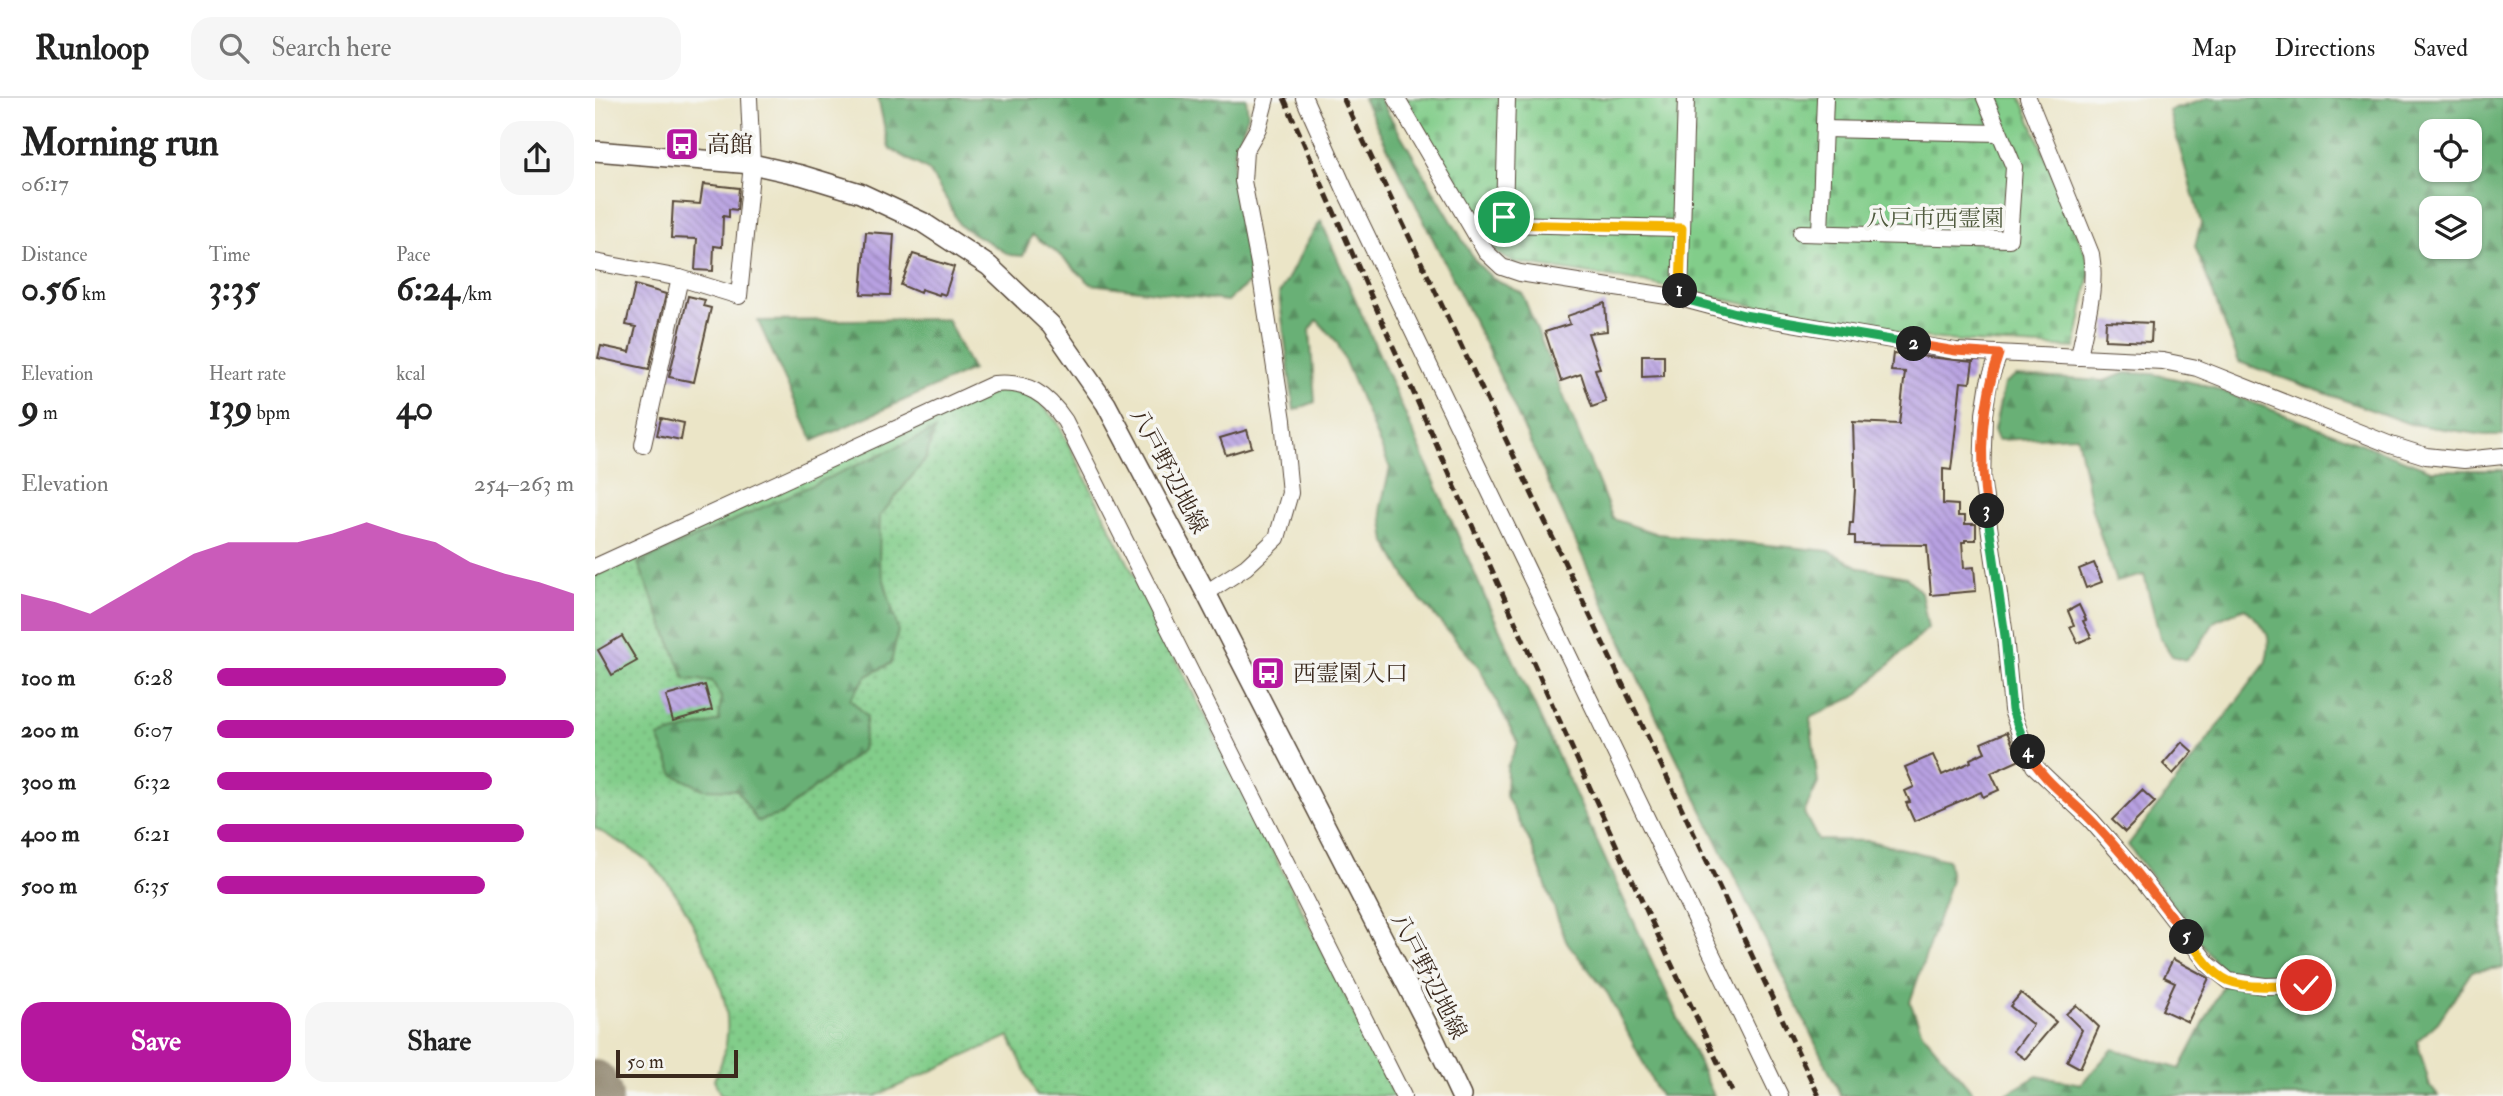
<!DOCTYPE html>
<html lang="en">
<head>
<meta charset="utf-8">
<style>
  :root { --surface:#fff; --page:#f6f6f6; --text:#222; --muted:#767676; --line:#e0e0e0; --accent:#b5179e }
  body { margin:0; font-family:"IM FELL Double Pica","Noto Serif JP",serif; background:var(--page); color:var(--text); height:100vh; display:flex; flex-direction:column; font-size:26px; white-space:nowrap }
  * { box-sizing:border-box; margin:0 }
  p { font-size:23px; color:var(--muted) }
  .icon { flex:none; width:38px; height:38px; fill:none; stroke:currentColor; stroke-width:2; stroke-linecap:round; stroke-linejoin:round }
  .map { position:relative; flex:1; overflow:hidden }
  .panel { display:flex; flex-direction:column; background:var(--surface); width:595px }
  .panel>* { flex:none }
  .buttons { position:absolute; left:1824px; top:21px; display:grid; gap:14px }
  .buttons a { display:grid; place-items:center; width:63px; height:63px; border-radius:14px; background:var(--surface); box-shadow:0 2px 5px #0004; font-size:35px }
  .scale { position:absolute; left:21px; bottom:18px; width:122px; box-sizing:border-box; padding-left:7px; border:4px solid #3b2a1e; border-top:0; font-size:19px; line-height:24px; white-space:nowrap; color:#3b2a1e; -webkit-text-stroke:5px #f6f6f2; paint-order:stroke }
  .pin { position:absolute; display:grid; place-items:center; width:60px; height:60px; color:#fff; margin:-30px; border:4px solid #fff; border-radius:50%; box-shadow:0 2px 7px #0007 }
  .km { position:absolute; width:35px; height:35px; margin:-18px; border-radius:50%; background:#222; color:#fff; font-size:19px; line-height:35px; text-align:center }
  .round { display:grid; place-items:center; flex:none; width:74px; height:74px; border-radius:21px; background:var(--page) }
  .overview { display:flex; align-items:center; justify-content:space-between; height:119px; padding:0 21px }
  h1 { font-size:38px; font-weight:700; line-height:52px }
  .figures { display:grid; grid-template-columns:repeat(3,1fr); gap:10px; height:119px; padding:7px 21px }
  .figures div { display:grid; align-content:center }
  .figures b { font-size:35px; font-weight:700 }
  .figures small { font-size:19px; font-weight:400 }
  .figures p { font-size:19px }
  .chart { height:196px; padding:14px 21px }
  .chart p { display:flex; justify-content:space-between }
  .chart svg { width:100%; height:126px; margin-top:7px; fill:var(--accent); opacity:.7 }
  .cta { display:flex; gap:14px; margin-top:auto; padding:14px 21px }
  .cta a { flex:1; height:80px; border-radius:21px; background:var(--accent); color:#fff; font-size:28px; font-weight:700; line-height:80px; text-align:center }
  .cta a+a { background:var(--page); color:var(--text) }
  ul { padding:0 21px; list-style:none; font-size:23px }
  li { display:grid; grid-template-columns:112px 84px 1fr; align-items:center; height:52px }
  li i { height:18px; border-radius:9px; background:var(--accent) }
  header { display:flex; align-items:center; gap:42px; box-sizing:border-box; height:98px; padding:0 35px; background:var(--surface); border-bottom:2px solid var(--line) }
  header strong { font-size:33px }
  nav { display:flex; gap:38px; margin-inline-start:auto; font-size:24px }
  .search { width:490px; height:63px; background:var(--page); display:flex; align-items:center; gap:18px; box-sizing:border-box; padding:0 24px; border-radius:21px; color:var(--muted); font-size:26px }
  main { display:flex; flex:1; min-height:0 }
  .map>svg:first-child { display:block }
</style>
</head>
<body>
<header>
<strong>Runloop</strong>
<div class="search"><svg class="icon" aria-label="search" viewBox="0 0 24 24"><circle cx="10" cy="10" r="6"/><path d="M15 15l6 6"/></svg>Search here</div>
<nav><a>Map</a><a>Directions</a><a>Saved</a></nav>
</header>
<main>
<section class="panel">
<div class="overview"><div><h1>Morning run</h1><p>06:17</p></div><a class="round"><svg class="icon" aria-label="share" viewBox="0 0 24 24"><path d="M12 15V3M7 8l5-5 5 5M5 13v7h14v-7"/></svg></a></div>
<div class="figures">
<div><p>Distance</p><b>0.56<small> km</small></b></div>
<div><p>Time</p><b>3:35</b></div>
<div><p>Pace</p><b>6:24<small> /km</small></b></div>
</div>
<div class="figures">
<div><p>Elevation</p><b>9<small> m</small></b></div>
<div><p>Heart rate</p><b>139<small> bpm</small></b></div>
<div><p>kcal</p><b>40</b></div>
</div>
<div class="chart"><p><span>Elevation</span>254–263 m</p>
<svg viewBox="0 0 160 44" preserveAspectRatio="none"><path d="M0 44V31L10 34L20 38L30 31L40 24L50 17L60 13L70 13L80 13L90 10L100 6L110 10L120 13L130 20L140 24L150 27L160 31V44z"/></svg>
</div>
<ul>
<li><b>100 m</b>6:28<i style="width:81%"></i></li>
<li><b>200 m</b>6:07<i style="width:100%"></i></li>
<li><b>300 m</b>6:32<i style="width:77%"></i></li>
<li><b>400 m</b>6:21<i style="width:86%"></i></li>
<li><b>500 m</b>6:35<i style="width:75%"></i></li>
</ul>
<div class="cta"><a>Save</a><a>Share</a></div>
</section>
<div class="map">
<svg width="1908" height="998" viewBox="0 0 1908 998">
  <defs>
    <pattern id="grass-dots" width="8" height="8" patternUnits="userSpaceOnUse" patternTransform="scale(1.75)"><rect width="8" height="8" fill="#82cd8a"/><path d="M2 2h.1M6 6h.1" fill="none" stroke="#71b077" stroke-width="1.8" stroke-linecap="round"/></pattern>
    <pattern id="forest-firs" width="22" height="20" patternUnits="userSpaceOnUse" patternTransform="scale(1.75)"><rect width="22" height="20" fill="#69b076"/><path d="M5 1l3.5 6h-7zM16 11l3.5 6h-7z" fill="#588f60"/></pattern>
    <pattern id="cemetery-stones" width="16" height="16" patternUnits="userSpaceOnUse" patternTransform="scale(1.75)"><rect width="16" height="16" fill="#82cd8a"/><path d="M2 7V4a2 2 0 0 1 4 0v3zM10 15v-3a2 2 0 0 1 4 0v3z" fill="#71b077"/></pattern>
    <pattern id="building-back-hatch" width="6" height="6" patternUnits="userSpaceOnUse" patternTransform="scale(1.75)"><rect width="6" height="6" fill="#b8a1e2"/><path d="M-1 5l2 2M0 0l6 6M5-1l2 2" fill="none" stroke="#9783b7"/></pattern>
  </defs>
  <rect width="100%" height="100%" fill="#f6f6f2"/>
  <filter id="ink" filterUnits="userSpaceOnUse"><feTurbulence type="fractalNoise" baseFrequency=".0143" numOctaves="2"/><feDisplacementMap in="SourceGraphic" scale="14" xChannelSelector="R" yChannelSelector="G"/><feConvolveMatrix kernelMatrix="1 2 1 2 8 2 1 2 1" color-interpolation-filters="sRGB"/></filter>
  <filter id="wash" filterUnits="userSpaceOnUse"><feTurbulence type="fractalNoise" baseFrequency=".00686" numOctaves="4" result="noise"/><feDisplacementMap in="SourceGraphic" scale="28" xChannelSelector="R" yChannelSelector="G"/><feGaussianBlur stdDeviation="1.57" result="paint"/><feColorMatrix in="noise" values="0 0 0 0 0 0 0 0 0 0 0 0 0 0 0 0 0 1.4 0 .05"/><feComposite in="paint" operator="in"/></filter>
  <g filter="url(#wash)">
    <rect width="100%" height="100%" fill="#ebe5c7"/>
    <path fill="url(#grass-dots)" stroke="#5e7c54" stroke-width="2" d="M410 292C439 295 445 304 463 325L800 998H442L414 938 281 998H126L119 982C146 929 128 888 104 839 93 815 81 792 62 772 45 754 21 743 0 730V477L394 295Z"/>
    <g fill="url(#forest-firs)" stroke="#526d4a" stroke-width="2" fill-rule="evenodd">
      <path d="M283 0H651L653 17 640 52 638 73 656 183 632 203 496 186 459 152 437 137 428 158 415 157 364 127 353 104 334 73 294 50Z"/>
      <path d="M768 0H784L880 163 898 181 927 195 1018 421 1062 436 1234 453 1266 470 1311 479 1326 494 1333 530 1261 598 1215 620 1223 685 1209 715 1223 742 1275 743 1353 762 1356 782 1315 904 1327 934 1381 998H1246L1050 595 892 250Z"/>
      <path d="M1614 0H1905L1908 3V337H1890L1815 326 1644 264 1600 148 1606 125 1574 13ZM1836 33H1874V72H1836ZM1836 110H1874V149H1836Z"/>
      <path d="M726 123 892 504 1119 998H1065L1013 896 971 843 936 746 911 698 912 669 923 645 884 569 820 495 791 444 786 408 795 370 742 244 722 222 715 232 720 304 699 312 684 196C699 172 709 145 726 123Z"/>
      <path d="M352 221 377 272 218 343 163 223Z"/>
      <path d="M1531 275 1558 276 1614 288 1836 372H1908V870L1877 873 1843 924 1822 943 1835 988 1843 998H1408L1442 978 1486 986 1518 951 1585 971 1632 880 1533 747 1670 566C1679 535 1671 531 1650 510L1620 523 1604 548 1591 562 1577 558 1565 539 1549 477 1521 484 1497 412 1482 338 1403 342 1399 332 1409 286 1421 278 1509 283Z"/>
      <path d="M340 332 330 362 285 418 284 464 303 532 296 565 272 578 255 601 272 618 267 652 187 716 162 723 142 692 108 691 79 677 63 639 124 623 126 599 117 583 90 581 43 465Z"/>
    </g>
    <path fill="url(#cemetery-stones)" stroke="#5e7c54" stroke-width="2" d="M810 0H1426L1493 162 1495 175 1480 250 1362 243 1328 239 1160 208 1048 184 918 164 902 155 893 143Z"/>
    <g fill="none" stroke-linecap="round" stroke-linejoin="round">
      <path stroke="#938872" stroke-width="44" d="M0 984 6 998"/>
    </g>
    <g id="blocks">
      <g fill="url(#building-back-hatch)">
        <path d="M108 86 144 90 142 112 134 111V119L128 118 127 149 119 148 118 173 100 172 102 141 76 140 78 104 105 106Z"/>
        <path d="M271 134 299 136 295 197 266 196Z"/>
        <path d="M318 156 359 169 350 197 345 195 344 197 326 191 325 195 306 187Z"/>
        <path d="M40 187 71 196 54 271 3 260 6 248 35 254 41 229 31 227Z"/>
        <path d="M93 198 110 202 108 208 116 210 99 284 74 279Z"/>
        <path d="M1010 205 1012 233 993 235 1005 270 1000 271 1011 304 997 309 986 276 966 283 950 234 975 226 972 218Z"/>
        <path d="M1511 223 1557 225 1556 244 1510 242Z"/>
        <path d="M1298 255 1378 264 1375 285 1366 284 1356 372 1348 371V406L1363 407V418H1370V426H1381V442H1370V444H1367L1369 470 1379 469 1381 493 1336 497 1332 447 1260 446V438H1254L1255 425H1258L1260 391 1258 324 1304 326 1310 274 1296 273Z"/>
        <path d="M1047 257H1069V278L1047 279Z"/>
        <path d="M66 320 89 325 86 342 62 337Z"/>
        <path d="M652 332 657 349 631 357 625 340Z"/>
        <path d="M1499 465 1507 484 1491 490 1484 471Z"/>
        <path d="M1484 507 1491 522 1488 523 1496 539 1483 545 1475 529 1479 527 1473 513Z"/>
        <path d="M27 538 42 563 17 577 3 552Z"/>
        <path d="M110 587 117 612 78 623 71 598Z"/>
        <path d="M1412 634 1425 662 1396 675 1404 692 1388 699 1386 694 1319 723 1311 705 1315 704 1310 693 1319 689 1310 669 1338 657 1347 677 1376 664 1375 661 1390 654 1386 645Z"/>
        <path d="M1587 644 1598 654 1578 676 1568 666Z"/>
        <path d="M1547 692 1560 704 1530 734 1517 722Z"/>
        <path d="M1578 861 1614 880 1593 924 1567 912 1580 884 1569 879Z"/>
        <path d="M1426 895 1461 924 1430 961 1419 953 1438 927 1415 908Z"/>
        <path d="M1481 907 1504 929 1485 970 1472 963 1487 932 1471 916Z"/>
      </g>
    </g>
  </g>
  <g filter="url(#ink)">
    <use href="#blocks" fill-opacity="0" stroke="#554637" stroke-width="2"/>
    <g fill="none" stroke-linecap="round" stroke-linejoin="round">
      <g stroke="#554637" stroke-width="18">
        <g id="minor">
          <path d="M709 0 750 92 1185 998"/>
          <path d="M801 0 891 154 907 169 925 175 1085 200 1149 217 1361 253 1568 263 1602 270 1796 347 1831 358 1869 362 1908 358"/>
          <path d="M912 0 909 119 913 126 1087 130"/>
          <path d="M1433 0 1496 156C1502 190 1490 225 1484 259"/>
          <path d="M1229 31 1404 35"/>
          <path d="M1206 135 1414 141 1419 69 1390 0"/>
          <path d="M1225 135 1230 0"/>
          <path d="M0 164 85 180 144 198 157 66 154 0"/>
          <path d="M1085 200 1091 0"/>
          <path d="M1404 256 1394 284 1389 316 1387 380 1410 538 1417 612 1425 636 1439 668 1496 722 1548 782 1613 866 1634 883 1670 888 1711 887"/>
          <path d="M48 347 85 180"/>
          <path d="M0 469 399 286C432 283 452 296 470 323L808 998"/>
          <path d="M611 495 651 469 682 440 695 395 688 322 664 166 648 83 650 53 663 30 671 0"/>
        </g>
      </g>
      <g stroke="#554637" stroke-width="22">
        <path id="major" d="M0 53 157 66 206 77 265 95 327 124 394 168 456 227 511 306 611 495 836 934 866 998"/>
      </g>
      <use href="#minor" stroke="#fff" stroke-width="16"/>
      <use href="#major" stroke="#fff" stroke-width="19"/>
      <g stroke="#3b2a1e" stroke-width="5" stroke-dasharray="10 5" stroke-linecap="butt">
        <path d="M689 0C836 334 981 669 1139 998"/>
        <path d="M748 0 1224 998"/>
      </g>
    </g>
  </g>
  <g fill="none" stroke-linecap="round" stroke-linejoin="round" filter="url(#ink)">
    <g stroke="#fff" stroke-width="14">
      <path id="split-1" d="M909 119 913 126 1087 130 1085 193"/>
    </g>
    <g stroke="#fff" stroke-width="14">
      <path id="split-2" d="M1085 193V200L1149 217 1319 246"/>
    </g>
    <g stroke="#fff" stroke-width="14">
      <path id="split-3" d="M1319 246 1361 253 1404 256C1386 307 1384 360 1392 413"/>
    </g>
    <g stroke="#fff" stroke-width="14">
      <path id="split-4" d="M1392 413 1410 538 1417 612 1433 654"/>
    </g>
    <g stroke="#fff" stroke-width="14">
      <path id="split-5" d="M1433 654C1446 681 1474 700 1495 721 1531 758 1561 799 1592 839"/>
    </g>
    <g stroke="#fff" stroke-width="14">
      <path id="split-6" d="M1592 839C1603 854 1616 875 1634 883 1653 891 1691 888 1711 887"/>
    </g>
    <use href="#split-1" stroke="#f5b400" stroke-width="9"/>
    <use href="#split-2" stroke="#22a559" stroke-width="9"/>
    <use href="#split-3" stroke="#f0652b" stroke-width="9"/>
    <use href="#split-4" stroke="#22a559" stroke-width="9"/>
    <use href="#split-5" stroke="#f0652b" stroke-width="9"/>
    <use href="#split-6" stroke="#f5b400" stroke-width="9"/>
  </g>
  <defs>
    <g id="bus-square" transform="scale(1.75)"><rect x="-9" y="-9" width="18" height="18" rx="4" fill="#b5179e" stroke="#f6f6f2"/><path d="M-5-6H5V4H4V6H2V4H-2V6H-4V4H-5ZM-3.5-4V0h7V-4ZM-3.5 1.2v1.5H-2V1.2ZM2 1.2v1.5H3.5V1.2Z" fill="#fff"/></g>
  </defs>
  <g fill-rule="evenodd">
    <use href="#bus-square" x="87" y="46"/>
    <use href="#bus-square" x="673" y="575"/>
  </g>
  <g text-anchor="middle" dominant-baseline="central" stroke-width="7" stroke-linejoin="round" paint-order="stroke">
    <g font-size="23" fill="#3b2a1e" stroke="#f6f6f2" text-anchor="start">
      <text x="112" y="46">高館</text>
      <text x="698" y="575">西霊園入口</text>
    </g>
    <g font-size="23" fill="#505b3e" stroke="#f6f6f2">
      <text x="1340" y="120">八戸市西霊園</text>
    </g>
    <g font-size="23" fill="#3b2a1e" stroke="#f6f6f2">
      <text transform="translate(574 373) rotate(62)">八戸野辺地線</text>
      <text transform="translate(834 878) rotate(63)">八戸野辺地線</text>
    </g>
  </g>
</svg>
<div class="buttons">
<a><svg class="icon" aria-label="locate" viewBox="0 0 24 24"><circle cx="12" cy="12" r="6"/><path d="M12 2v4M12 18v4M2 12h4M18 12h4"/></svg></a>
<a><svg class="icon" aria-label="layers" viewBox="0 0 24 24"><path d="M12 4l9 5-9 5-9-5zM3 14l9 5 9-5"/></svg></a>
</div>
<div class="scale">50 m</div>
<div class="pin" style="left:909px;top:119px;background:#1e9e55"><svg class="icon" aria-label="arrive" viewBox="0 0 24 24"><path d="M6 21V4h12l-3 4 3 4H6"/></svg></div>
<div class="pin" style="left:1711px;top:887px;background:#d93025"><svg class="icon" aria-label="check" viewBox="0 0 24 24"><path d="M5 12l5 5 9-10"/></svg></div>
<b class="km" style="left:1085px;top:193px">1</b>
<b class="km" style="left:1319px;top:246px">2</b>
<b class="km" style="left:1392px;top:413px">3</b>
<b class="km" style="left:1433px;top:654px">4</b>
<b class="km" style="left:1592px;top:839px">5</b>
</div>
</main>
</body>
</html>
